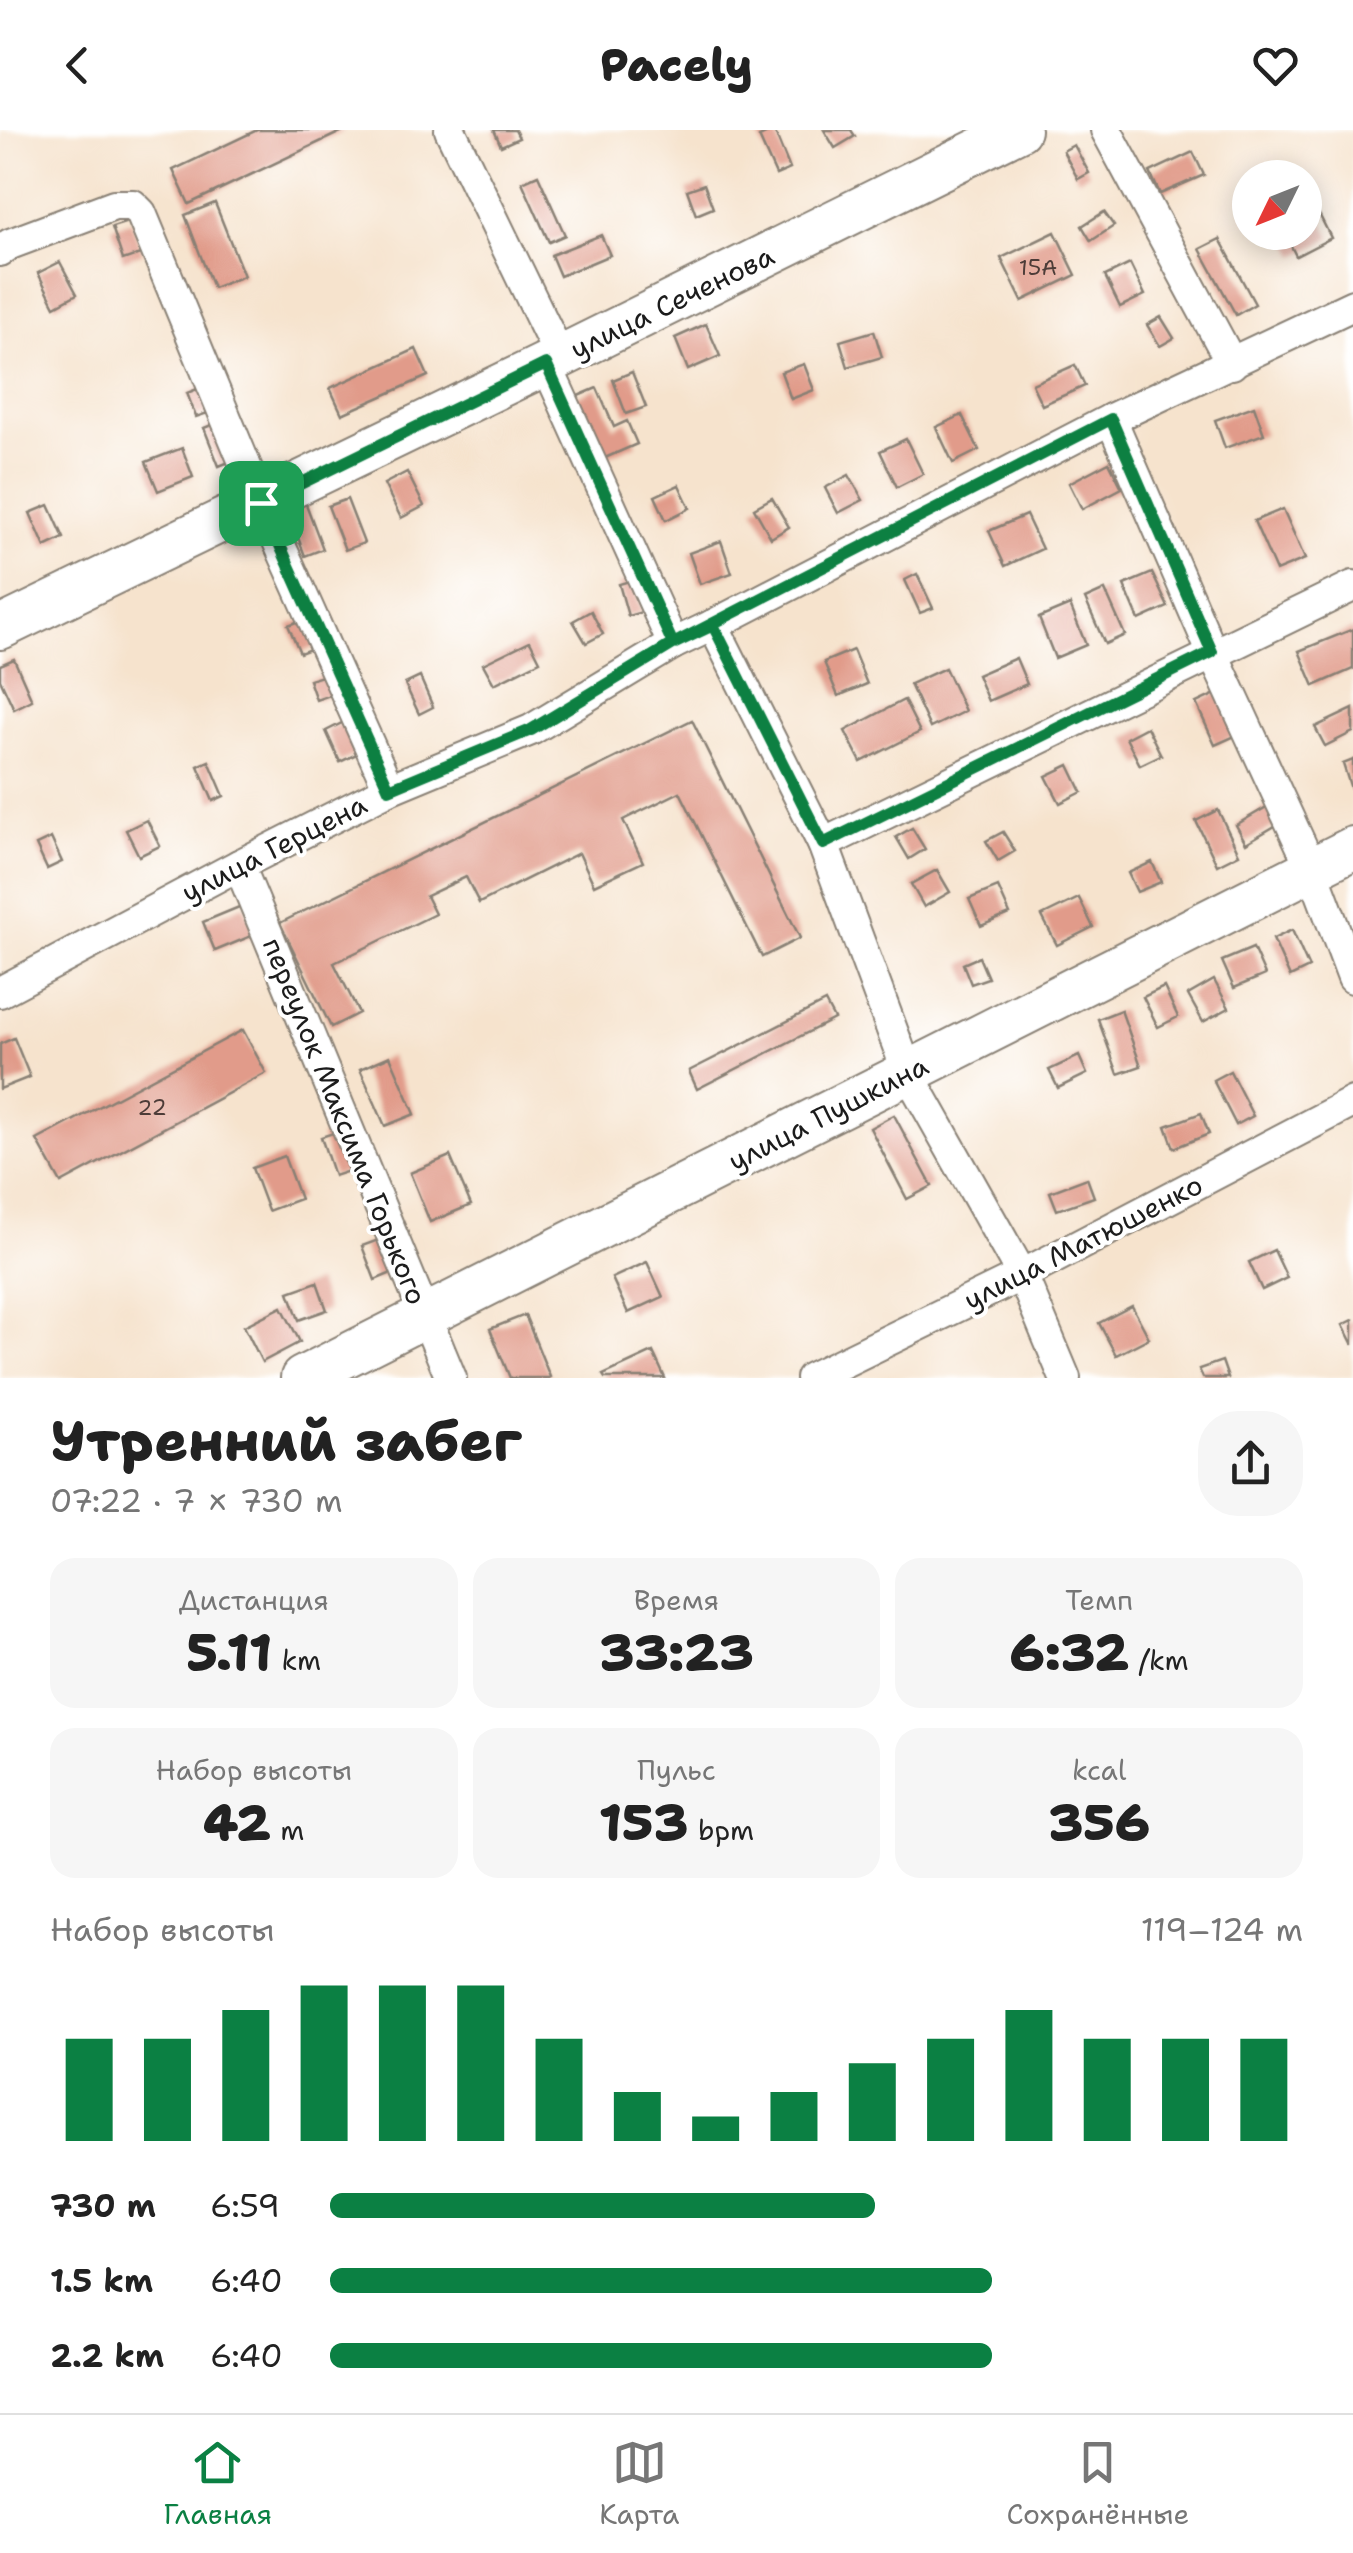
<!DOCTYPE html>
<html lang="ru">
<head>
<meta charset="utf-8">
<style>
  :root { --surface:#fff; --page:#f6f6f6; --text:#222; --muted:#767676; --line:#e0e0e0; --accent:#0b8043 }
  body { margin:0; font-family:"Shantell Sans",sans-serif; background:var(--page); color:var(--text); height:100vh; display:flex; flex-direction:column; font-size:38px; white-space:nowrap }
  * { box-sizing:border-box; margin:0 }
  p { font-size:32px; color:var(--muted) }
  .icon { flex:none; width:55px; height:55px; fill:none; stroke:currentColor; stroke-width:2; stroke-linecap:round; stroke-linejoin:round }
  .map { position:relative; height:1248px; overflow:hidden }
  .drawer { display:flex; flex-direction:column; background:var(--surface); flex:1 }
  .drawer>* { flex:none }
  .needle { width:65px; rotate:227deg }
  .controls { position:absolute; left:1232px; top:30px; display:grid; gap:20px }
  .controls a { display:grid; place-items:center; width:90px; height:90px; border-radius:50%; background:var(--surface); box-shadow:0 5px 25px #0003; font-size:50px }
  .pin { position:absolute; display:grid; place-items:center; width:85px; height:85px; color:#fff; margin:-42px; border-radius:20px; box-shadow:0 5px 15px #0006 }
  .round { display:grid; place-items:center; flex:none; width:105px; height:105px; border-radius:40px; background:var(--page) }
  .summary { display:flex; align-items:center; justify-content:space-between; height:170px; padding:0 50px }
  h1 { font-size:55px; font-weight:800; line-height:75px }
  .stats { display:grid; grid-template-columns:repeat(3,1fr); gap:15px; height:170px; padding:10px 50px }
  .stats div { display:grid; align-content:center; border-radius:25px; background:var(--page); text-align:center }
  .stats b { font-size:50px; font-weight:800 }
  .stats small { font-size:28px; font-weight:400 }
  .stats p { font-size:28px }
  .chart { height:280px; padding:20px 50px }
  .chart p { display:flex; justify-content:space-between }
  .chart svg { width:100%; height:180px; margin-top:10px; stroke:var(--accent); stroke-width:6 }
  ul { padding:0 50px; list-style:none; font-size:32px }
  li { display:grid; grid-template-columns:160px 120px 1fr; align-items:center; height:75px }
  li i { height:25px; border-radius:12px; background:var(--accent) }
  header { display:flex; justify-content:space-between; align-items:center; height:130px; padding:0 50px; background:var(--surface); font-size:45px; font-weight:800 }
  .dock { display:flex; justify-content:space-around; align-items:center; height:140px; border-top:2px solid var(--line); background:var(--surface); font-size:28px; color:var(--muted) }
  .dock a { display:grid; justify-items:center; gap:5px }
  .dock .active { color:var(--accent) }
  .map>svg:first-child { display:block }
</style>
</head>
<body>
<header><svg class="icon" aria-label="back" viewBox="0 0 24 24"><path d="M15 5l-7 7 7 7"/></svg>Pacely<svg class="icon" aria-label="heart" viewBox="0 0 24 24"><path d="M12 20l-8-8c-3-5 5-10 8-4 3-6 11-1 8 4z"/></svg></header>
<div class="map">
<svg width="1353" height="1248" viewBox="0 0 1353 1248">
  <rect width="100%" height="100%" fill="#fff"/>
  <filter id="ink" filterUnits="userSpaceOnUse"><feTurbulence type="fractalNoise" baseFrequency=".01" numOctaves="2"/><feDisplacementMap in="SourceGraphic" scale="20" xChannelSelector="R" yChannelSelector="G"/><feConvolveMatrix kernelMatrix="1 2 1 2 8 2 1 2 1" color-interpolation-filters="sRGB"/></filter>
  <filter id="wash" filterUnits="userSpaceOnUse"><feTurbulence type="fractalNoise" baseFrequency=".0048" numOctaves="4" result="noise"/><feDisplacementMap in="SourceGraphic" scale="40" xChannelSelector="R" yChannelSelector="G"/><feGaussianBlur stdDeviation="2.25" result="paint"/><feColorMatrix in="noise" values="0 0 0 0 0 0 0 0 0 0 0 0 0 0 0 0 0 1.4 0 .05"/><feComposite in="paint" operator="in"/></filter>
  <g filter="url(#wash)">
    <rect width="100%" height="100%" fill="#f6e3cd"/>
    <g id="blocks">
      <g fill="#e19b8a">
        <path d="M257 0H345L189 74 173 40Z"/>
        <path d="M494 0H515L519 8 501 16Z"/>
        <path d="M774 0 790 39 776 45 759 7Z"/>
        <path d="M824 0H851L855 6 835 18Z"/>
        <path d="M1074 15 1089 43 1078 49 1063 21Z"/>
        <path d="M1193 22 1204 45 1160 64 1150 42Z"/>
        <path d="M538 45 565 105 549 112 522 52Z"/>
        <path d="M704 54 713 78 696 85 687 60Z"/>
        <path d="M1312 70 1331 108 1296 126 1284 102H1305V73Z"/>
        <path d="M215 73 244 146 213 158 185 85Z"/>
        <path d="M1104 82 1114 96 1091 111 1082 96Z"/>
        <path d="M131 91 143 123 123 130 112 97Z"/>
        <path d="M1055 102 1076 145 1022 171 1001 128Z"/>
        <path d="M601 105 610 125 560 146 551 125Z"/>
        <path d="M1220 109 1255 174 1236 185 1200 119Z"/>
        <path d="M60 132 77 164 55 176 38 143Z"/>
        <path d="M1130 134 1145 165 1120 177 1105 146Z"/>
        <path d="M1161 187 1174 208 1160 216 1147 195Z"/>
        <path d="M706 194 720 226 688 240 675 208Z"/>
        <path d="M874 201 882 227 848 237 840 211Z"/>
        <path d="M416 219 428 246 342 284 330 258Z"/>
        <path d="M804 234 814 260 791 269 781 242Z"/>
        <path d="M1075 235 1085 256 1042 275 1032 254Z"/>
        <path d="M632 242 646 277 626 284 613 250Z"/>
        <path d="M205 256 214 281 196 287 187 263Z"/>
        <path d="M597 258 614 297 627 291 637 314 598 331 571 269Z"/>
        <path d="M1254 276 1264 304 1225 318 1215 290Z"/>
        <path d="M962 285 979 320 953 333 936 297Z"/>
        <path d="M219 292 234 330 219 336 204 298Z"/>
        <path d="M906 309 923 344 897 357 880 321Z"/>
        <path d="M182 318 193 347 158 361 146 332Z"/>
        <path d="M1109 332 1122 358 1082 379 1069 353Z"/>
        <path d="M407 342 424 376 401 388 384 354Z"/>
        <path d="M849 345 863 370 838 383 825 358Z"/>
        <path d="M679 355 690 378 666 390 655 366Z"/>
        <path d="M772 368 789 397 771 408 754 378Z"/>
        <path d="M347 369 364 413 345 420 328 376Z"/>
        <path d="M306 374 323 419 305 426 288 381Z"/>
        <path d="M49 375 64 408 45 417 30 383Z"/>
        <path d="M1283 379 1305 429 1276 441 1254 391Z"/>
        <path d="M1026 385 1042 419 1005 436 989 401Z"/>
        <path d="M721 411 732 443 700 454 689 423Z"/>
        <path d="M1152 443 1168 477 1139 490 1124 455Z"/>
        <path d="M917 444 933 478 920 483 905 450Z"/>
        <path d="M633 450 642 482 628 486 619 454Z"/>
        <path d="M1105 460 1125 505 1105 514 1085 469Z"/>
        <path d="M1070 475 1086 515 1055 528 1039 488Z"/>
        <path d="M591 481 603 504 586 513 573 491Z"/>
        <path d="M305 489 316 517 300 523 288 495Z"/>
        <path d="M1353 499V539L1314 556 1299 521Z"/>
        <path d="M530 511 540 531 494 554 483 534Z"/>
        <path d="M853 520 867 554 838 566 824 532Z"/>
        <path d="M1016 528 1027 554 988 571 977 545Z"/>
        <path d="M14 529 32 570 14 579 0 549V535Z"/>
        <path d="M945 538 965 581 930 598 910 554Z"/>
        <path d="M329 544 336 563 316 570 309 550Z"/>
        <path d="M420 547 433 577 419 584 405 554Z"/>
        <path d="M1222 561 1242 603 1215 615 1196 573Z"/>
        <path d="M904 570 920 602 861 632 845 601Z"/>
        <path d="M1353 579V602L1325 616 1315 597Z"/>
        <path d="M692 590 800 808 762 827 680 662 623 690 643 732 594 755 579 723 479 773 466 747 426 766 435 784 334 833 359 883 331 897 280 793Z"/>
        <path d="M344 592 359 623 340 632 326 601Z"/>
        <path d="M1147 597 1161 625 1140 635 1126 608Z"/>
        <path d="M1353 630V662H1352L1343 634Z"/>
        <path d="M209 631 224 666 213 671 198 636Z"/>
        <path d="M1069 635 1082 662 1060 673 1046 646Z"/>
        <path d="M1270 675 1280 693 1246 713 1236 695Z"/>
        <path d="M1218 680 1239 724 1217 735 1196 691Z"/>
        <path d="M147 690 160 716 139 726 126 700Z"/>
        <path d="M912 698 925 719 909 729 896 707Z"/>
        <path d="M1003 702 1015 721 998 731 986 711Z"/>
        <path d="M51 708 62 732 47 739 36 715Z"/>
        <path d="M1152 732 1161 752 1137 762 1128 743Z"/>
        <path d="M937 740 950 762 924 777 911 754Z"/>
        <path d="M998 757 1010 784 981 796 969 769Z"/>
        <path d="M1079 768 1093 797 1057 815 1042 786Z"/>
        <path d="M244 775 256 804 215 821 203 792Z"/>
        <path d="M1292 800 1309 838 1290 847 1273 809Z"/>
        <path d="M1253 818 1265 845 1234 858 1222 831Z"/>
        <path d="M979 827 988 848 971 854 963 834Z"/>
        <path d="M1214 850 1229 878 1203 892 1188 865Z"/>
        <path d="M1164 857 1178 887 1158 897 1143 867Z"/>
        <path d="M825 872 834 889 697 959 689 941Z"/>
        <path d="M1121 880 1141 936 1118 944 1098 889Z"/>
        <path d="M243 900 266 943 61 1053 37 1010Z"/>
        <path d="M14 908 30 947 0 959V914Z"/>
        <path d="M390 926 415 984 385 996 360 939Z"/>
        <path d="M1079 926 1087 944 1058 958 1049 940Z"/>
        <path d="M1230 941 1253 986 1236 995 1213 950Z"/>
        <path d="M1201 983 1209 1004 1174 1018 1166 996Z"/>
        <path d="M894 985 932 1056 907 1069 870 998Z"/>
        <path d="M339 1001 352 1040 334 1046 321 1007Z"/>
        <path d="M284 1026 300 1069 268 1081 252 1038Z"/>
        <path d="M450 1026 471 1075 430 1092 410 1043Z"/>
        <path d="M1087 1048 1094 1067 1057 1080 1050 1062Z"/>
        <path d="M381 1109 394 1142 375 1150 362 1116Z"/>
        <path d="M1274 1120 1287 1148 1262 1160 1249 1132Z"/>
        <path d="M647 1132 663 1167 628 1183 612 1148Z"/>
        <path d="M317 1152 327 1180 299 1190 289 1162Z"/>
        <path d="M1132 1176 1149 1208 1116 1225 1099 1193Z"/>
        <path d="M282 1177 300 1212 262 1232 244 1196Z"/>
        <path d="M525 1185 550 1247 548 1248H510L490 1199Z"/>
        <path d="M1353 1190V1215L1343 1195Z"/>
        <path d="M653 1222 665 1248H605L603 1245Z"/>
        <path d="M1222 1231 1228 1248H1203L1199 1239Z"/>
      </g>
    </g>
  </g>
  <g filter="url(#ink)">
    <use href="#blocks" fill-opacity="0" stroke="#898074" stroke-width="2.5"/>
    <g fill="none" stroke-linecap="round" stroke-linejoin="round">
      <g stroke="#898074" stroke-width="34">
        <g id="street">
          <path d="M450 0 560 227"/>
          <path d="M1106 0 1232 234"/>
          <path d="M0 121 10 114 114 75H133L141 83 261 373 389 659"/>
          <path d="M546 234 673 514"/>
          <path d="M1111 289 1212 522 1312 739 1353 848"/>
          <path d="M713 495 823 714 908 943 1022 1145 1065 1248"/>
          <path d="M823 714 1353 456"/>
          <path d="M239 735 451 1248"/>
          <path d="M0 862 239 735 389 659 531 600 673 514 713 495 1111 289 1353 175"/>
          <path d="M811 1248 1022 1145 1353 972"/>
        </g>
      </g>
      <g stroke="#898074" stroke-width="46">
        <g id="secondary">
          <path d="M0 498 560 227 1019 0"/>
          <path d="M302 1248 1353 718"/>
        </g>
      </g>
      <use href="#street" stroke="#fff" stroke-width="30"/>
      <use href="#secondary" stroke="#fff" stroke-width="42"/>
    </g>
  </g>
  <g fill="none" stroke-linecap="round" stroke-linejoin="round" filter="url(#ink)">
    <g stroke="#fff" stroke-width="20">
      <path id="route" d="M261 373 389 659 531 600 673 514 713 495 823 714 1212 522 1111 289 673 514 546 234 261 373"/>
    </g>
    <use href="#route" stroke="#0b8043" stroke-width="12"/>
  </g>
  <g text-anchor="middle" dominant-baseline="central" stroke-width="8" stroke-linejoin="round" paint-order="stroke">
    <g font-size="22" fill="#4d3c38">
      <text x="1038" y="137">15А</text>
      <text x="152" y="977">22</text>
    </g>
    <g font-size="28" fill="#1c1c1c" stroke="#fff">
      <text transform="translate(672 172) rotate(-26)">улица Сеченова</text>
      <text transform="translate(274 718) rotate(-27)">улица Герцена</text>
      <text transform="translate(828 983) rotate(-27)">улица Пушкина</text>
      <text transform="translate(345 991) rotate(68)">переулок Максима Горького</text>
      <text transform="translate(1083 1112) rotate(-27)">улица Матюшенко</text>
    </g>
  </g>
</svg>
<div class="controls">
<a><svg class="needle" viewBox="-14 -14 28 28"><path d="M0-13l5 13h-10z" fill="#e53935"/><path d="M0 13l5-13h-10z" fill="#767676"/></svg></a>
</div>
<div class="pin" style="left:261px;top:373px;background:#1e9e55"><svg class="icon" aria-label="arrive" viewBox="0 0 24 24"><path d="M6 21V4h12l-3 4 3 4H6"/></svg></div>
</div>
<section class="drawer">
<div class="summary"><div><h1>Утренний забег</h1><p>07:22 · 7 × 730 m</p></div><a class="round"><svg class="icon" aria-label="share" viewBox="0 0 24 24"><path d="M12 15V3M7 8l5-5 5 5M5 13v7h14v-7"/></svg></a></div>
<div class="stats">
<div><p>Дистанция</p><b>5.11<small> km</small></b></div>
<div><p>Время</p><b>33:23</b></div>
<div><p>Темп</p><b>6:32<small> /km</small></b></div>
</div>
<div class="stats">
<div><p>Набор высоты</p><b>42<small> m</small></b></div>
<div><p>Пульс</p><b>153<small> bpm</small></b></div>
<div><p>kcal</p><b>356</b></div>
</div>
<div class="chart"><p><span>Набор высоты</span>119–124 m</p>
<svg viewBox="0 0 160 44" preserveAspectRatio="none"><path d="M5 44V19M15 44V19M25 44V12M35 44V6M45 44V6M55 44V6M65 44V19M75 44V32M85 44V38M95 44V32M105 44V25M115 44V19M125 44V12M135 44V19M145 44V19M155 44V19"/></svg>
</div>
<ul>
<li><b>730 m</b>6:59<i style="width:56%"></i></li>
<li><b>1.5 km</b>6:40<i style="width:68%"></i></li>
<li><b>2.2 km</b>6:40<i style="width:68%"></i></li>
</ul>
</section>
<nav class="dock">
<a class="active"><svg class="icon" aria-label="home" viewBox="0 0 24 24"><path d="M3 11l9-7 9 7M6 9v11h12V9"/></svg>Главная</a>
<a><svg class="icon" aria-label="map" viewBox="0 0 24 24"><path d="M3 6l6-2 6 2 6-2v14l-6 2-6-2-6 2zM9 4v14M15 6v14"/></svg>Карта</a>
<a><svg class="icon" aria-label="saved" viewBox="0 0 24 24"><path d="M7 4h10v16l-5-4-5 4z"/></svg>Сохранённые</a>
</nav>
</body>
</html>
